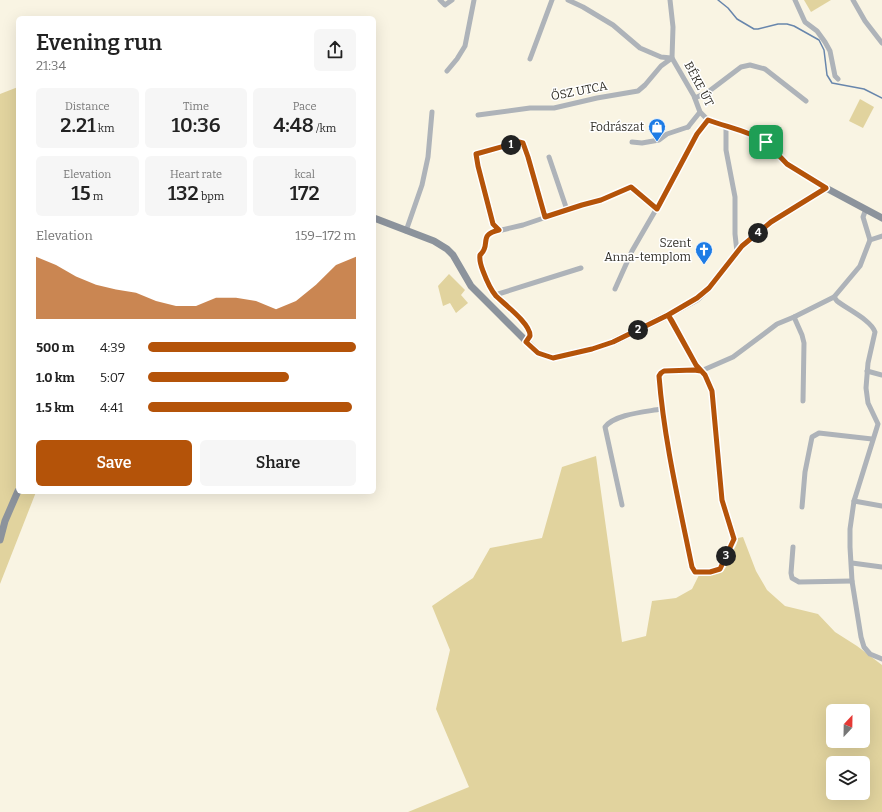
<!DOCTYPE html>
<html lang="en">
<head>
<meta charset="utf-8">
<style>
  :root { --surface:#fff; --page:#f6f6f6; --text:#222; --muted:#767676; --accent:#b45309 }
  body { margin:0; font-family:Bitter,serif; background:var(--page); color:var(--text); height:100vh; display:flex; flex-direction:column; font-size:15px; white-space:nowrap }
  * { box-sizing:border-box; margin:0 }
  p { font-size:13px; color:var(--muted) }
  .icon { flex:none; width:22px; height:22px; fill:none; stroke:currentColor; stroke-width:2; stroke-linecap:round; stroke-linejoin:round }
  .map { position:relative; flex:1; overflow:hidden }
  .side { position:absolute; left:16px; top:16px; width:360px; height:478px; display:flex; flex-direction:column; background:var(--surface); border-radius:6px; box-shadow:0 4px 16px #0002 }
  .side>* { flex:none }
  .needle { width:26px; rotate:22deg }
  .controls { position:absolute; left:826px; top:704px; display:grid; gap:8px }
  .controls a { display:grid; place-items:center; width:44px; height:44px; border-radius:6px; background:var(--surface); box-shadow:0 4px 16px #0002; font-size:20px }
  .pin { position:absolute; display:grid; place-items:center; width:34px; height:34px; color:#fff; margin:-17px; border-radius:8px; box-shadow:0 2px 6px #0006 }
  .km { position:absolute; width:20px; height:20px; margin:-10px; border-radius:50%; background:#222; color:#fff; font-size:11px; line-height:20px; text-align:center }
  .round { display:grid; place-items:center; flex:none; width:42px; height:42px; border-radius:6px; background:var(--page) }
  .headline { display:flex; align-items:center; justify-content:space-between; height:68px; padding:0 20px }
  h1 { font-size:22px; font-weight:600; line-height:30px }
  .stats { display:grid; grid-template-columns:repeat(3,1fr); gap:6px; height:68px; padding:4px 20px }
  .stats div { display:grid; align-content:center; border-radius:6px; background:var(--page); text-align:center }
  .stats b { font-size:20px; font-weight:600 }
  .stats small { font-size:11px; font-weight:400 }
  .stats p { font-size:11px }
  .chart { height:112px; padding:8px 20px }
  .chart p { display:flex; justify-content:space-between }
  .chart svg { width:100%; height:72px; margin-top:4px; fill:var(--accent); opacity:.7 }
  .action { display:flex; gap:8px; margin-top:auto; padding:8px 20px }
  .action a { flex:1; height:46px; border-radius:6px; background:var(--accent); color:#fff; font-size:16px; font-weight:600; line-height:46px; text-align:center }
  .action a+a { background:var(--page); color:var(--text) }
  ul { padding:0 20px; list-style:none; font-size:13px }
  li { display:grid; grid-template-columns:64px 48px 1fr; align-items:center; height:30px }
  li i { height:10px; border-radius:5px; background:var(--accent) }
  .map>svg:first-child { display:block }
</style>
</head>
<body>
<div class="map">
<svg width="882" height="812" viewBox="0 0 882 812">
  <rect width="100%" height="100%" fill="#f9f4e3"/>
  <g fill="#e1d39e" fill-rule="evenodd">
    <path d="M804 0H831L811 12Z"/>
    <path d="M18 87V492H36L0 584V94Z"/>
    <path d="M860 99 874 107 863 128 849 121Z"/>
    <path d="M449 274 465 290 461 295 468 303 456 313 450 303 443 306 438 286Z"/>
    <path d="M596 456 622 642 646 636 652 601 676 598 692 589 699 575C709 575 723 576 727 565 729 562 728 558 730 555 734 549 737 546 738 538L743 537 756 571 767 590 785 606 818 614 835 632 857 646 882 665V812H408L469 787 436 709 450 650 432 606 473 578 490 548 542 538 562 467ZM833 711H863V741H833ZM833 763H863V793H833Z"/>
  </g>
  <g fill="none" stroke-linecap="round" stroke-linejoin="round">
    <path stroke="#6886ac" stroke-width="1.5" d="M718 0 728 8 737 19 754 29H758L778 24H787L794 26 819 40 824 50 827 75 832 83 864 89 882 98"/>
    <g stroke="#aeb3b9" stroke-width="5">
      <path d="M440 0 445 5 452 0"/>
      <path d="M568 0 583 7 613 25 640 48 661 57 671 58"/>
      <path d="M670 0 673 27 672 58 694 96 700 112 708 120 726 127 752 135 766 142 787 164 826 188"/>
      <path d="M795 0 805 22 817 31 825 42 830 51 835 76 838 79"/>
      <path d="M853 0 865 21 882 43"/>
      <path d="M530 59 552 0"/>
      <path d="M447 71 457 59 465 46 474 0"/>
      <path d="M695 98 708 92 741 67 750 65 765 69 806 101"/>
      <path d="M478 115 530 108H554L597 98 638 91 645 85 661 66 672 58"/>
      <path d="M688 127 700 112"/>
      <path d="M726 127V150L735 197V234L737 252"/>
      <path d="M632 142 642 143 659 140 667 134 688 127"/>
      <path d="M549 157 567 210"/>
      <path d="M406 231 422 185 428 157 432 112"/>
      <path d="M499 231 493 224 476 159V154L523 143 528 157 545 217"/>
      <path d="M870 240 882 236"/>
      <path d="M615 289 632 251 680 168 697 134 708 120"/>
      <path d="M495 295 581 268"/>
      <path d="M834 297 837 301C847 309 871 320 875 332L868 363 866 388 868 403 878 424 854 501 850 529V547L852 581 861 637 864 647 870 654 882 659"/>
      <path d="M668 315 696 365 705 375 712 391 722 499 734 541 720 569 710 572H695L692 567C679 503 664 440 659 376L661 373 664 371 695 370 701 371 733 357 777 324 794 317 834 297 860 266 870 240 863 217 866 209"/>
      <path d="M794 317 802 335 804 343 803 401"/>
      <path d="M526 342 530 336C531 324 504 304 496 296 491 290 476 263 480 256 480 255 483 253 484 252L486 238 489 233 523 225 582 205 601 200 631 187 657 209"/>
      <path d="M867 371 882 375"/>
      <path d="M854 501 882 506"/>
      <path d="M622 505 605 427C615 414 645 412 661 409"/>
      <path d="M802 507 805 472 812 437 819 433 872 439"/>
      <path d="M793 547 791 573 792 578 799 582 852 581"/>
      <path d="M852 563 882 567"/>
    </g>
    <g stroke="#8c939c" stroke-width="7">
      <path d="M374 218 434 241 447 249 453 255 471 286 538 353 553 358 592 349 613 342 668 315 697 299 709 288 742 246 771 222 826 188 882 218"/>
      <path d="M0 540 5 521 18 491"/>
    </g>
  </g>
  <g fill="none" stroke-linecap="round" stroke-linejoin="round">
    <g stroke="#fff" stroke-width="8">
      <path id="route" d="M766 142C749 131 726 127 708 120L697 134 657 209 631 187 601 200 582 205 545 217 528 157 523 143 519 142 476 154 478 166 493 224 499 230C477 235 492 245 480 255 479 261 481 266 483 271 486 279 490 289 496 296 504 304 531 324 530 336L526 342 538 353 553 358 592 349 613 342 668 315 696 365 701 371 694 370 664 371 661 373 659 376C664 440 679 503 692 567L695 572H710L720 569 734 539 722 500 712 391 705 375 696 365 672 321 668 315 697 298 709 288 742 246 771 222 826 188 787 164 766 142"/>
    </g>
    <use href="#route" stroke="#b45309" stroke-width="5"/>
  </g>
  <defs>
    <g id="shop-pin" transform="scale(0.9)"><path d="M0 17L-7.5 6A9.5 9.5 0 1 1 7.5 6Z" fill="#1e7ce5" stroke="#fff"/><path d="M-5-2.5h2.3a2.7 3.5 0 0 1 5.4 0H5L5.5 6h-11ZM-1.5-2.5h3a1.5 2.3 0 0 0-3 0Z" fill="#fff"/></g>
    <g id="church-pin" transform="scale(0.9)"><path d="M0 17L-7.5 6A9.5 9.5 0 1 1 7.5 6Z" fill="#1e7ce5" stroke="#fff"/><path d="M-1.2-6h2.4v3.5h3.3v2.4h-3.3V6h-2.4V-.1h-3.3v-2.4h3.3Z" fill="#fff"/></g>
  </defs>
  <g fill-rule="evenodd">
    <use href="#shop-pin" x="657" y="127"/>
    <use href="#church-pin" x="704" y="250"/>
  </g>
  <g text-anchor="middle" dominant-baseline="central" stroke-width="3" stroke-linejoin="round" paint-order="stroke">
    <g font-size="12" fill="#33312a" stroke="#fff">
      <text transform="translate(699 84) rotate(62)">BÉKE ÚT</text>
      <text transform="translate(579 91) rotate(-11)">ŐSZ UTCA</text>
    </g>
    <g font-size="12" fill="#33312a" stroke="#fff" text-anchor="end">
      <text x="644" y="127">Fodrászat</text>
      <text x="691" y="243">Szent<tspan x="691" dy="14">Anna-templom</tspan></text>
    </g>
  </g>
</svg>
<div class="controls">
<a><svg class="needle" viewBox="-14 -14 28 28"><path d="M0-13l5 13h-10z" fill="#e53935"/><path d="M0 13l5-13h-10z" fill="#767676"/></svg></a>
<a><svg class="icon" aria-label="layers" viewBox="0 0 24 24"><path d="M12 4l9 5-9 5-9-5zM3 14l9 5 9-5"/></svg></a>
</div>
<div class="pin" style="left:766px;top:142px;background:#1e9e55"><svg class="icon" aria-label="arrive" viewBox="0 0 24 24"><path d="M6 21V4h12l-3 4 3 4H6"/></svg></div>
<b class="km" style="left:511px;top:145px">1</b>
<b class="km" style="left:638px;top:330px">2</b>
<b class="km" style="left:726px;top:556px">3</b>
<b class="km" style="left:758px;top:233px">4</b>
<section class="side">
<div class="headline"><div><h1>Evening run</h1><p>21:34</p></div><a class="round"><svg class="icon" aria-label="share" viewBox="0 0 24 24"><path d="M12 15V3M7 8l5-5 5 5M5 13v7h14v-7"/></svg></a></div>
<div class="stats">
<div><p>Distance</p><b>2.21<small> km</small></b></div>
<div><p>Time</p><b>10:36</b></div>
<div><p>Pace</p><b>4:48<small> /km</small></b></div>
</div>
<div class="stats">
<div><p>Elevation</p><b>15<small> m</small></b></div>
<div><p>Heart rate</p><b>132<small> bpm</small></b></div>
<div><p>kcal</p><b>172</b></div>
</div>
<div class="chart"><p><span>Elevation</span>159–172 m</p>
<svg viewBox="0 0 160 44" preserveAspectRatio="none"><path d="M0 44V6L10 11L20 18L30 23L40 26L50 28L60 33L70 36L80 36L90 31L100 31L110 33L120 38L130 33L140 23L150 11L160 6V44z"/></svg>
</div>
<ul>
<li><b>500 m</b>4:39<i style="width:100%"></i></li>
<li><b>1.0 km</b>5:07<i style="width:68%"></i></li>
<li><b>1.5 km</b>4:41<i style="width:98%"></i></li>
</ul>
<div class="action"><a>Save</a><a>Share</a></div>
</section>
</div>
</body>
</html>
